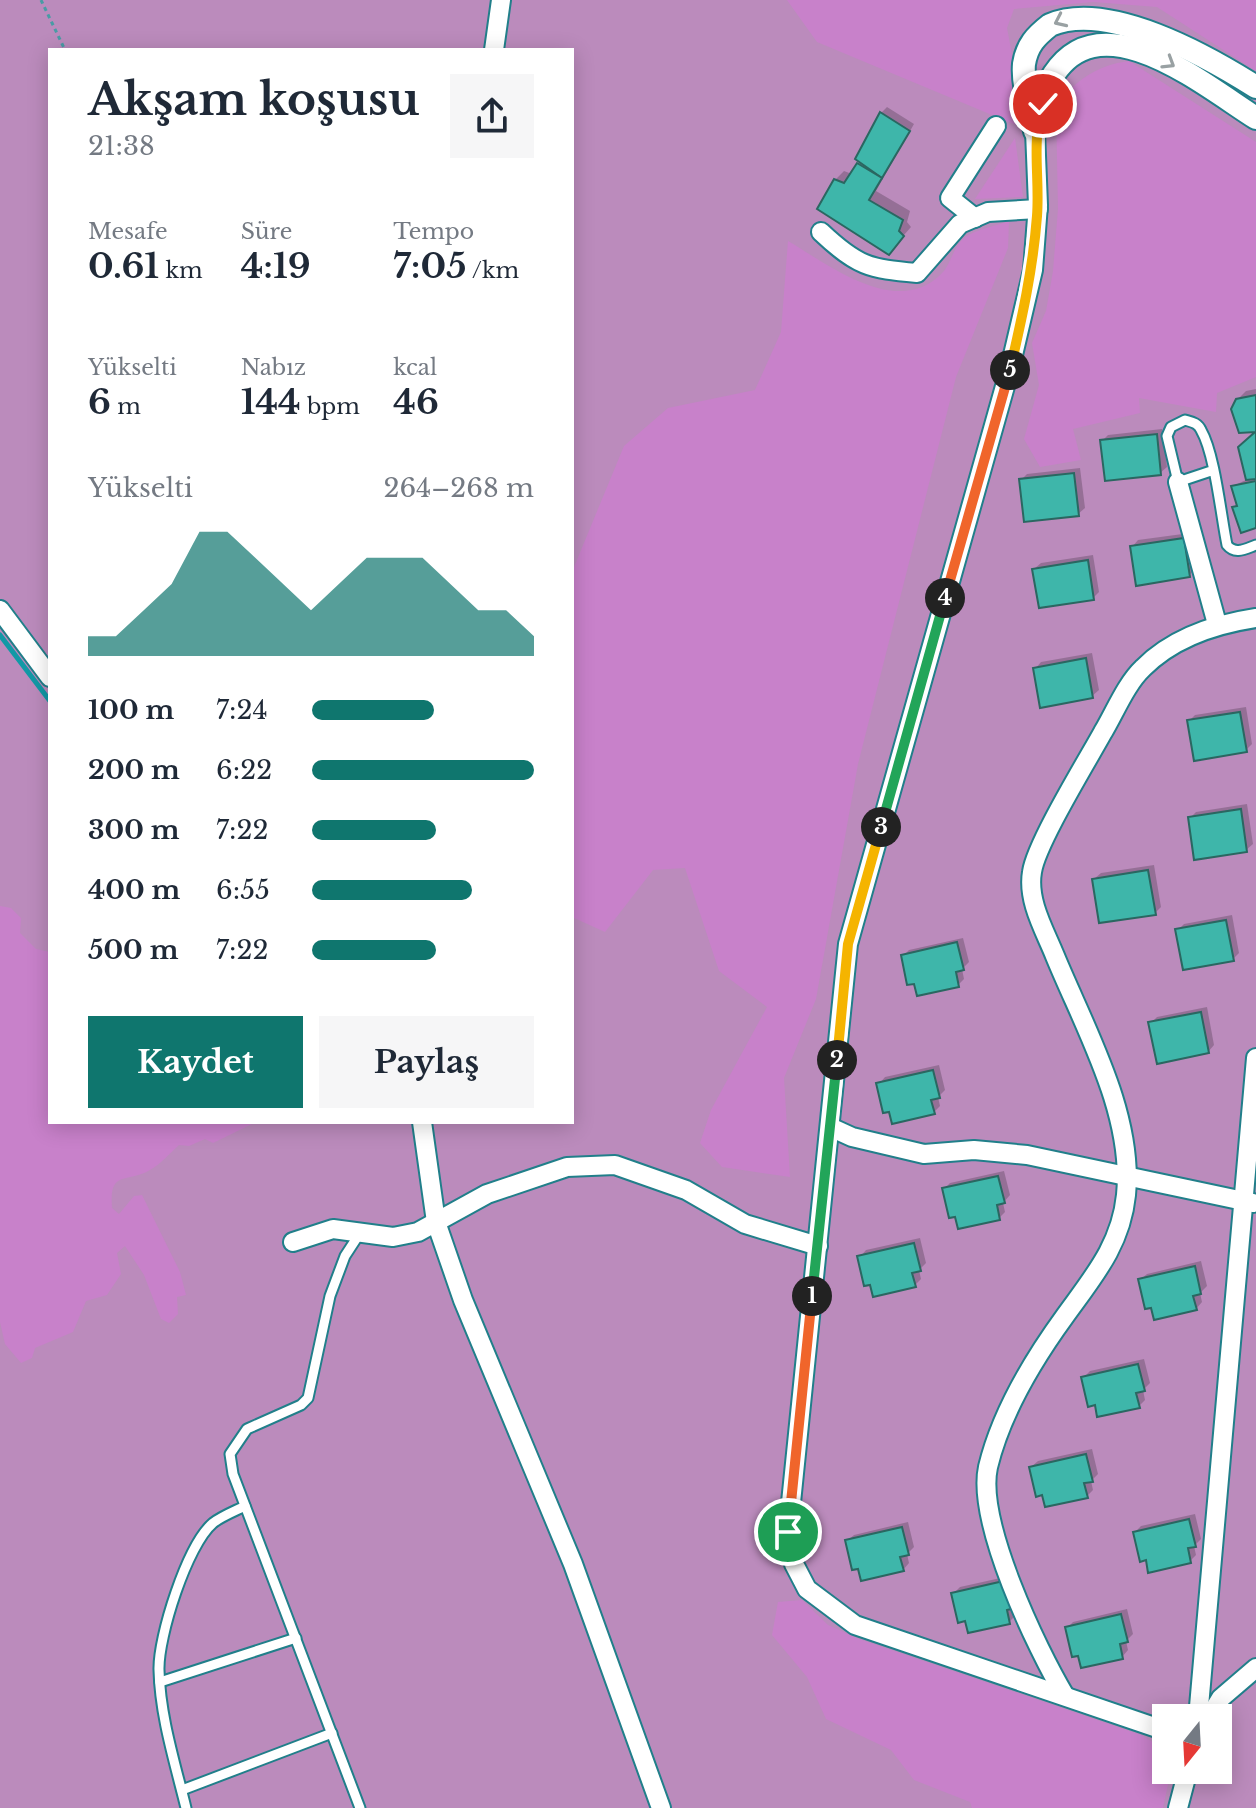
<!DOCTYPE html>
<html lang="tr">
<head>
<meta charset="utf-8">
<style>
  :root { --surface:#fff; --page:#f6f6f7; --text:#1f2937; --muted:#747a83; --accent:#0f766e }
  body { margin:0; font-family:"Libre Baskerville",serif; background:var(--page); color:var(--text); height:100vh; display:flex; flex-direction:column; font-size:30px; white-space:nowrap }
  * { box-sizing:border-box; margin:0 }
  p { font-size:26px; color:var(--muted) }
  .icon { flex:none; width:44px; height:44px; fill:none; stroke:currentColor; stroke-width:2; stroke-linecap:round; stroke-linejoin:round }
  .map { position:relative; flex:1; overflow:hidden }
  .sheet { position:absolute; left:48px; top:48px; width:526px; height:1076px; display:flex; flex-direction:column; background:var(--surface); border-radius:0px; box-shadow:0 4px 20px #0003 }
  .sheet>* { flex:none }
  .needle { width:52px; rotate:198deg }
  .fabs { position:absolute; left:1152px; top:1704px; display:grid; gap:16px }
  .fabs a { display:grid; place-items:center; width:80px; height:80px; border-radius:0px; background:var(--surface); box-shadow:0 4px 20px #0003; font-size:40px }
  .pin { position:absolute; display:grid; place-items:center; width:68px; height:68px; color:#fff; margin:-34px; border:4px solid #fff; border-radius:50%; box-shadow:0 2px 8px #0007 }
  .km { position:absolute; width:40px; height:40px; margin:-20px; border-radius:50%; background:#222; color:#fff; font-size:22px; line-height:40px; text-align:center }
  .round { display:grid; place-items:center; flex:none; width:84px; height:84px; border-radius:0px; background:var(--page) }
  .head { display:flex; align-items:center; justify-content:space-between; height:136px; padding:0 40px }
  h1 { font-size:44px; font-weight:700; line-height:60px }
  .figures { display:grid; grid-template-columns:repeat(3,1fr); gap:12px; height:136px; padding:8px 40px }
  .figures div { display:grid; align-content:center }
  .figures b { font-size:34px; font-weight:700 }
  .figures small { font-size:22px; font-weight:400 }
  .figures p { font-size:22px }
  .chart { height:224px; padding:16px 40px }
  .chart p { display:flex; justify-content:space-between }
  .chart svg { width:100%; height:144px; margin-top:8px; fill:var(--accent); opacity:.7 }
  .primary-button { display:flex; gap:16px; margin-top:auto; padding:16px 40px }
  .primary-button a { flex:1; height:92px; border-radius:0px; background:var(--accent); color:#fff; font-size:32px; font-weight:700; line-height:92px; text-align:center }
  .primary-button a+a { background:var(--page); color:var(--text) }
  ul { padding:0 40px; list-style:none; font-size:26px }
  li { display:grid; grid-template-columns:128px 96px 1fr; align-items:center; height:60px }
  li i { height:20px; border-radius:10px; background:var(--accent) }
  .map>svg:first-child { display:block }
</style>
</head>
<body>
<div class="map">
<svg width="1256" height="1808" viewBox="0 0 1256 1808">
  <rect width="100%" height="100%" fill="#70e3f1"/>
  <path fill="#bb8bbc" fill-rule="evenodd" d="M0 0H1256V1808H0ZM50 50H572V1122H50ZM1166 1718H1218V1770H1166Z"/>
  <g fill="#c881ca">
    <path d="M787 0H1256V71L1157 7 1093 2 1014 9 1007 28 1017 81 1016 125 817 42Z"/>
    <path d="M1129 61 1256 142V377L1217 393 1216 412 1139 398 1140 413 1073 429 1081 460 1040 467 1024 439 1039 385 1032 343 1046 311 1053 271 1058 209 1056 107C1074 81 1097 65 1129 61Z"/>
    <path d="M1015 138 1023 197 975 199Z"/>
    <path d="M1009 221 1008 248 956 377 858 764 816 999 784 1078 790 1177 722 1167 700 1143 711 1110 767 1007 719 971 685 868 653 870 605 932 572 917V572L624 446 668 408 755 390 781 332 788 241C829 265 900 321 944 271 951 262 954 247 963 239 973 230 996 226 1009 221Z"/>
    <path d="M0 906 11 908 21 918 20 933 36 949 50 952V1122H256L213 1143 205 1139 189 1146 179 1145C170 1153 161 1164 150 1170 126 1184 109 1169 112 1208L119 1214 134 1196 142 1195 180 1272 186 1295 177 1297 178 1314 169 1323 161 1319 144 1275 125 1246 117 1253 121 1274 107 1295 86 1301 73 1332 35 1348 32 1358 21 1363 5 1344 0 1322Z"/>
    <path d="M802 1600 828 1625 859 1639 1141 1735 1166 1750V1770L1170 1775 1163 1808H972L970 1802 914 1780 891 1750 826 1719 807 1677 772 1635 778 1602Z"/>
  </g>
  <g fill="#0003">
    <path d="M887 107 914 124 876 191 910 211 907 222 911 227 897 243 835 180 844 171 852 174 861 161 881 113Z"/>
    <path d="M1256 389V430L1237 400 1246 391Z"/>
    <path d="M1162 429 1167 467 1160 473 1102 441 1108 435Z"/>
    <path d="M1256 433V526L1234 507 1238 504 1233 486 1248 479Z"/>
    <path d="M1080 468 1085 508 1078 514 1021 480 1027 474Z"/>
    <path d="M1190 533 1196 569 1189 575 1132 547 1138 540Z"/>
    <path d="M1093 555 1099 592 1093 598 1034 569 1041 563Z"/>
    <path d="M1092 653 1099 690 1092 696 1035 669 1041 662Z"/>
    <path d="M1246 707 1252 744 1246 750 1189 721 1195 715Z"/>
    <path d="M1247 804 1253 844 1246 850 1190 818 1196 812Z"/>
    <path d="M1154 865 1161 907 1155 913 1094 879 1101 873Z"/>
    <path d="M1232 915 1239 953 1233 959 1178 930 1184 924Z"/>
    <path d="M963 938 969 962 962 969 964 979 958 985 903 956 909 950Z"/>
    <path d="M1207 1007 1214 1045 1208 1052 1151 1023 1157 1017Z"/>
    <path d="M939 1065 945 1090 938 1097 940 1106 934 1112 879 1084 885 1077Z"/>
    <path d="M1004 1171 1010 1195 1003 1203 1005 1212 999 1218 944 1189 950 1183Z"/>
    <path d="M920 1238 926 1263 919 1270 921 1279 915 1285 860 1257 866 1250Z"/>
    <path d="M1201 1261 1207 1286 1200 1293 1202 1302 1196 1309 1140 1280 1147 1274Z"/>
    <path d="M1144 1359 1150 1383 1143 1390 1145 1400 1139 1406 1096 1403 1084 1377 1090 1371Z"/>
    <path d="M1092 1449 1098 1474 1091 1481 1093 1490 1087 1496 1031 1467 1038 1461Z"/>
    <path d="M1195 1514 1201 1539 1194 1546 1196 1555 1190 1561 1147 1558 1135 1532 1141 1526Z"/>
    <path d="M908 1522 914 1547 907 1554 909 1563 903 1570 860 1566 847 1541 854 1535Z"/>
    <path d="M1014 1575 1015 1616 1009 1622 966 1619 954 1593 960 1587Z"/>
    <path d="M1127 1609 1133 1634 1126 1641 1128 1650 1122 1657 1067 1628 1073 1622Z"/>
  </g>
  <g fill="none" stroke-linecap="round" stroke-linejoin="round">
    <path stroke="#1299a6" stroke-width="5" d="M0 635 50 701"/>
  </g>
  <g fill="#3eb6aa" stroke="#2a6761" stroke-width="2">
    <path d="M880 112 910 131 882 178 855 159Z"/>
    <path d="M857 163 882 178 869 200 903 220 899 231 904 236 889 255 817 209 834 179 844 183Z"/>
    <path d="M1256 395V479L1246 480 1238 447 1255 432 1239 433 1231 409 1236 399Z"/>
    <path d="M1157 434 1161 475 1105 481 1100 440Z"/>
    <path d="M1074 473 1079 516 1024 522 1019 479Z"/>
    <path d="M1256 481V528L1241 533 1232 507 1237 506 1231 486Z"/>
    <path d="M1184 538 1190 577 1136 586 1130 546Z"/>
    <path d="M1088 560 1094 600 1039 608 1032 569Z"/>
    <path d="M1086 658 1093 698 1040 708 1033 668Z"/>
    <path d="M1240 712 1247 752 1194 761 1187 720Z"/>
    <path d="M1241 809 1247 852 1194 860 1188 817Z"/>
    <path d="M1148 870 1156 915 1099 923 1092 879Z"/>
    <path d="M1226 920 1234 961 1183 970 1175 929Z"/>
    <path d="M957 942 964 970 956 972 959 987 917 996 914 984 907 985 901 955Z"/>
    <path d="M1201 1012 1209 1053 1157 1064 1148 1022Z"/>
    <path d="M933 1070 940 1098 931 1100 935 1114 892 1124 889 1112 883 1113 876 1083Z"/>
    <path d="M998 1176 1005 1203 997 1205 1000 1220 958 1229 955 1217 949 1218 942 1188Z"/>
    <path d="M914 1243 921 1271 912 1273 916 1287 873 1297 870 1285 864 1286 857 1256Z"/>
    <path d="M1195 1266 1201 1294 1193 1296 1197 1310 1154 1320 1151 1308 1145 1309 1138 1279Z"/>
    <path d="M1138 1364 1145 1391 1136 1393 1140 1408 1097 1417 1095 1405 1088 1407 1081 1377Z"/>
    <path d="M1086 1454 1093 1482 1084 1483 1088 1498 1045 1507 1042 1495 1036 1497 1029 1467Z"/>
    <path d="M1189 1519 1196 1547 1188 1548 1191 1563 1148 1573 1146 1560 1140 1562 1133 1532Z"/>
    <path d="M902 1527 909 1555 900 1557 904 1571 861 1581 858 1569 852 1570 845 1540Z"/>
    <path d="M1008 1580 1015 1608 1007 1610 1010 1624 968 1633 965 1621 958 1623 951 1593Z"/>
    <path d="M1121 1614 1128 1642 1120 1644 1123 1659 1081 1668 1078 1656 1072 1657 1065 1627Z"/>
  </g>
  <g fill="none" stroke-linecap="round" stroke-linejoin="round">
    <g stroke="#217f8a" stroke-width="13">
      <g id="service">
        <path d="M1211 471 1178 482 1167 436 1171 427 1185 420C1192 422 1198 423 1201 430 1215 454 1221 516 1227 545 1235 555 1245 549 1256 545"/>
        <path d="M160 1682 296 1638"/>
        <path d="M182 1790 332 1733"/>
        <path d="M186 1808C175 1763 160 1716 159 1670 158 1637 187 1545 213 1523 222 1516 235 1511 245 1506"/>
        <path d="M360 1808 233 1474 230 1454 247 1429 301 1405 308 1398 330 1296 345 1256 360 1233"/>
      </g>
    </g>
    <g stroke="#217f8a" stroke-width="22">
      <g id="minor">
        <path d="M494 50 501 0"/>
        <path d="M1035 131 1038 205 1033 270 1009 372 848 944 788 1532 794 1564 807 1589 855 1625 1166 1731"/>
        <path d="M975 218 950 198 996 126"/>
        <path d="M821 232C857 266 869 269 917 273L960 224 988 212 1038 209"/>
        <path d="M1178 482 1217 624"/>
        <path d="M0 610 50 677"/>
        <path d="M422 1122 436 1222 463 1300 573 1564 661 1808"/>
        <path d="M830 1127 852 1137 924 1154 974 1150 1027 1155 1253 1203"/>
        <path d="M293 1242 333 1229 393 1237 418 1232 487 1194 567 1167 615 1165 686 1190 745 1224 818 1246"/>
        <path d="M1065 1696C1037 1649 976 1522 988 1467 1001 1413 1033 1360 1065 1316 1093 1277 1121 1245 1126 1195 1134 1114 1085 1029 1055 956 1045 931 1027 901 1032 872 1036 844 1087 761 1103 732 1115 712 1126 684 1143 668 1173 638 1216 624 1256 618"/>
        <path d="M1198 1718 1256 1058"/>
        <path d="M1209 1718 1221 1698 1256 1668"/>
        <path d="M1178 1808 1188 1770"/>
      </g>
    </g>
    <g stroke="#217f8a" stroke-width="26">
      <g id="tertiary">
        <path d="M1036 126C1041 110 1045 88 1054 74 1103 0 1205 86 1256 118"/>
        <path d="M1035 131C1031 111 1022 84 1024 64 1027 45 1036 36 1050 25 1108 0 1207 56 1256 87"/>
      </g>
    </g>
    <path stroke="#499ba5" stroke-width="3" stroke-dasharray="4 4" stroke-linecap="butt" d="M41 0 65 50"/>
    <use href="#service" stroke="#fff" stroke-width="9"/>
    <use href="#minor" stroke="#fff" stroke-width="18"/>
    <use href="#tertiary" stroke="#fff" stroke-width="22"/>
  </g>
  <defs><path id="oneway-chevron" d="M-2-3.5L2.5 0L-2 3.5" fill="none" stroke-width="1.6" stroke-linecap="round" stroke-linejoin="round" transform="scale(2)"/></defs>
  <g stroke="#99a1a3">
    <use href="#oneway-chevron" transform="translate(1060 21) rotate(155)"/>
    <use href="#oneway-chevron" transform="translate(1169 63) rotate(32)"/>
  </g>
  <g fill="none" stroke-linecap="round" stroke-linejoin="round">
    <g stroke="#fff" stroke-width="16">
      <path id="split-1" d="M788 1532 812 1296"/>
    </g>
    <g stroke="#fff" stroke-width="16">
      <path id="split-2" d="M812 1296 837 1060"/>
    </g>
    <g stroke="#fff" stroke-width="16">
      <path id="split-3" d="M837 1060 848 944 881 827"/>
    </g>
    <g stroke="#fff" stroke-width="16">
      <path id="split-4" d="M881 827 945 598"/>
    </g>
    <g stroke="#fff" stroke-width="16">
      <path id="split-5" d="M945 598 1010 370"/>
    </g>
    <g stroke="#fff" stroke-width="16">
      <path id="split-6" d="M1010 370C1022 318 1033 269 1037 216 1040 177 1031 142 1043 104"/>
    </g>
    <use href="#split-1" stroke="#f0652b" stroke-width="10"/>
    <use href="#split-2" stroke="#22a559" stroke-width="10"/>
    <use href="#split-3" stroke="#f5b400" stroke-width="10"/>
    <use href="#split-4" stroke="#22a559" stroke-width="10"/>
    <use href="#split-5" stroke="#f0652b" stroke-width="10"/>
    <use href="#split-6" stroke="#f5b400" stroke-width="10"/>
  </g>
</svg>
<div class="fabs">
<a><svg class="needle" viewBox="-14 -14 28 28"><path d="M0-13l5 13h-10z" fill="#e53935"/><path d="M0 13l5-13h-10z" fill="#747a83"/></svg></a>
</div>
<div class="pin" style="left:788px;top:1532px;background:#1e9e55"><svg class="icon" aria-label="arrive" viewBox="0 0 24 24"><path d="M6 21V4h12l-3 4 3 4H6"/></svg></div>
<div class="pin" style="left:1043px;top:104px;background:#d93025"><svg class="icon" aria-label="check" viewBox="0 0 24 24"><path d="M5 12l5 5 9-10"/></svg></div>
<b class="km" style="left:812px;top:1296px">1</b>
<b class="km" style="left:837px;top:1060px">2</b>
<b class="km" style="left:881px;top:827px">3</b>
<b class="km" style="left:945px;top:598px">4</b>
<b class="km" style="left:1010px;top:370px">5</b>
<section class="sheet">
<div class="head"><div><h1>Akşam koşusu</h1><p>21:38</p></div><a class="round"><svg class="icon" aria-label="share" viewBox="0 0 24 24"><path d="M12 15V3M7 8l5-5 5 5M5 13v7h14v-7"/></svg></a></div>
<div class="figures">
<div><p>Mesafe</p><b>0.61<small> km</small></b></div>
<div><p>Süre</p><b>4:19</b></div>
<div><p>Tempo</p><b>7:05<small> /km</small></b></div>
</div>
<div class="figures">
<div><p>Yükselti</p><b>6<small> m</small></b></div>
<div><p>Nabız</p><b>144<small> bpm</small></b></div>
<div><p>kcal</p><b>46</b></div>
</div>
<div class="chart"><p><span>Yükselti</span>264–268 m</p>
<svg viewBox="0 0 160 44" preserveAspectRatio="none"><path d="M0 44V38L10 38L20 30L30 22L40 6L50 6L60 14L70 22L80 30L90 22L100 14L110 14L120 14L130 22L140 30L150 30L160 38V44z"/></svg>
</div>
<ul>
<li><b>100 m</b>7:24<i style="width:55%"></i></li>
<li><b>200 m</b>6:22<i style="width:100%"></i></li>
<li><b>300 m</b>7:22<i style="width:56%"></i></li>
<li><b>400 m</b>6:55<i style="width:72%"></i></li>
<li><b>500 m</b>7:22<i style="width:56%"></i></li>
</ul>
<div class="primary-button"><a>Kaydet</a><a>Paylaş</a></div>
</section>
</div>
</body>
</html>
